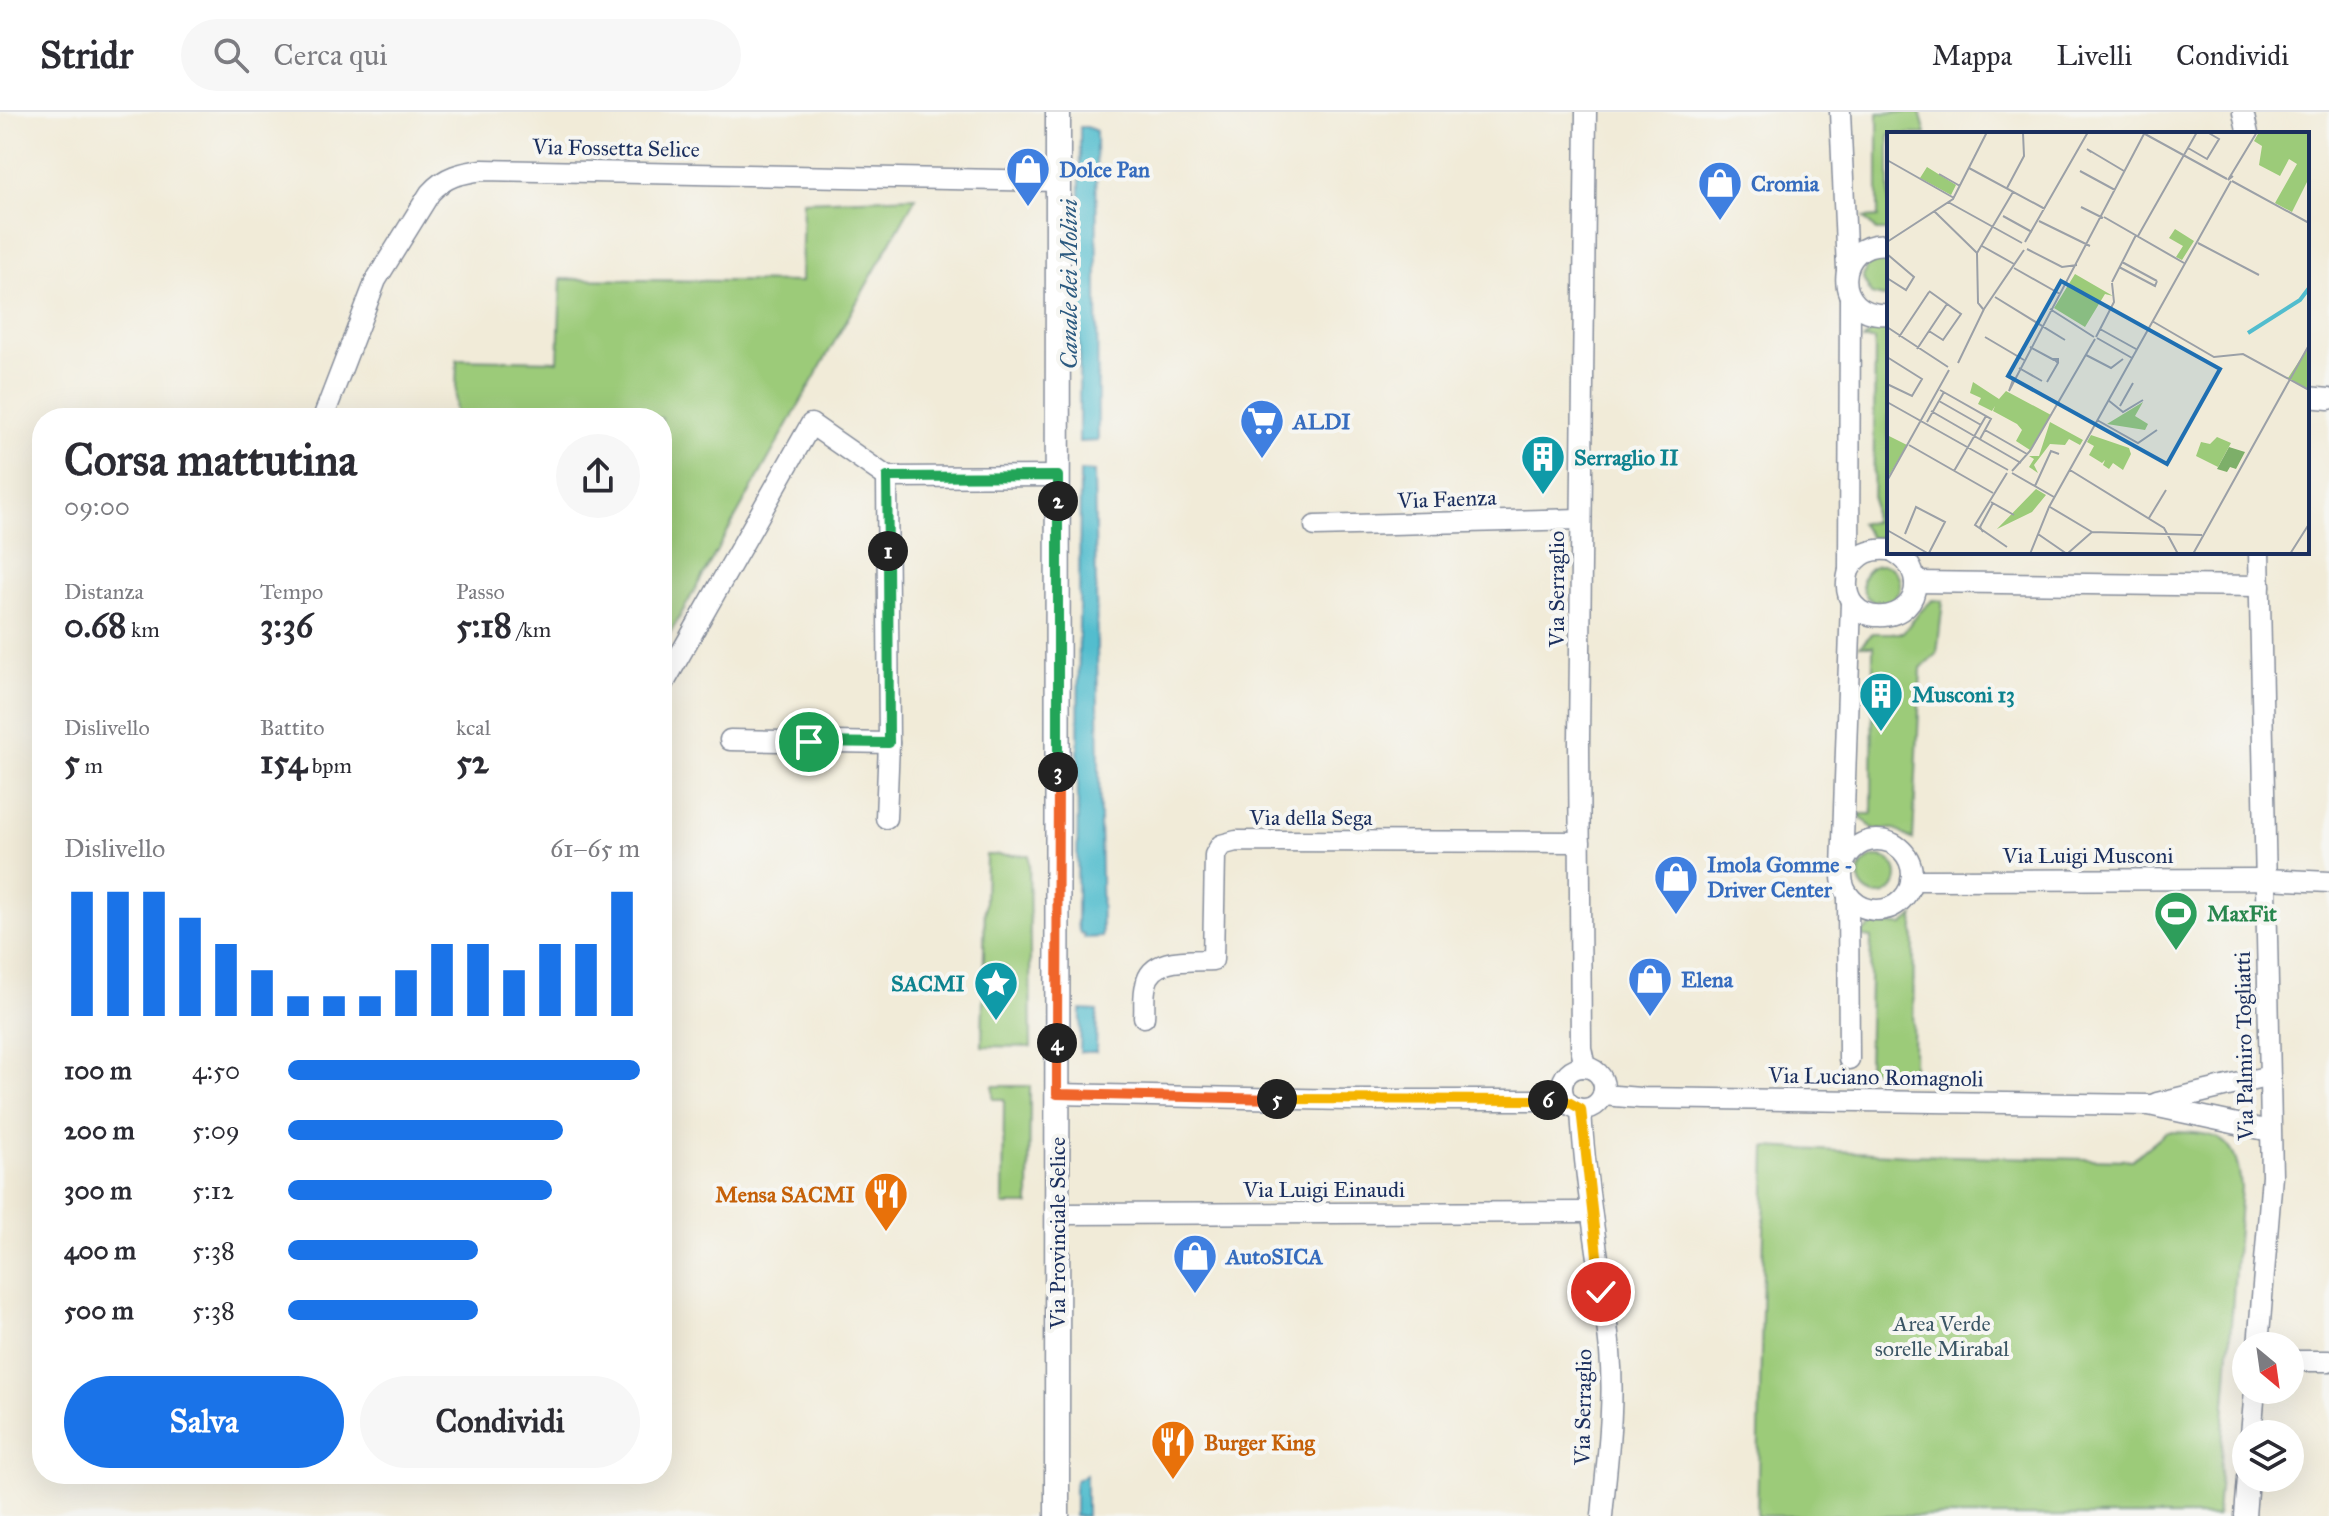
<!DOCTYPE html>
<html lang="it">
<head>
<meta charset="utf-8">
<style>
  :root { --surface:#fff; --page:#f7f7f7; --text:#2b2b33; --muted:#7c7c81; --line:#e1e1e2; --accent:#1a73e8 }
  body { margin:0; font-family:"IM FELL Great Primer",serif; background:var(--page); color:var(--text); height:100vh; display:flex; flex-direction:column; font-size:30px; white-space:nowrap }
  * { box-sizing:border-box; margin:0 }
  p { font-size:26px; color:var(--muted) }
  .icon { flex:none; width:44px; height:44px; fill:none; stroke:currentColor; stroke-width:2; stroke-linecap:round; stroke-linejoin:round }
  .map { position:relative; flex:1; overflow:hidden }
  .details { position:absolute; left:32px; top:296px; width:640px; height:1076px; display:flex; flex-direction:column; background:var(--surface); border-radius:32px; box-shadow:0 8px 32px #0002 }
  .details>* { flex:none }
  .needle { width:52px; rotate:151deg }
  .controls { position:absolute; left:2232px; top:1220px; display:grid; gap:16px }
  .controls a { display:grid; place-items:center; width:72px; height:72px; border-radius:50%; background:var(--surface); box-shadow:0 8px 32px #0002; font-size:40px }
  .pin { position:absolute; display:grid; place-items:center; width:68px; height:68px; color:#fff; margin:-34px; border:4px solid #fff; border-radius:50%; box-shadow:0 2px 8px #0007 }
  .km { position:absolute; width:40px; height:40px; margin:-20px; border-radius:50%; background:#222; color:#fff; font-size:22px; line-height:40px; text-align:center }
  .round { display:grid; place-items:center; flex:none; width:84px; height:84px; border-radius:42px; background:var(--page) }
  .head { display:flex; align-items:center; justify-content:space-between; height:136px; padding:0 32px }
  h1 { font-size:44px; font-weight:700; line-height:60px }
  .metrics { display:grid; grid-template-columns:repeat(3,1fr); gap:12px; height:136px; padding:8px 32px }
  .metrics div { display:grid; align-content:center }
  .metrics b { font-size:34px; font-weight:700 }
  .metrics small { font-size:22px; font-weight:400 }
  .metrics p { font-size:22px }
  .chart { height:224px; padding:16px 32px }
  .chart p { display:flex; justify-content:space-between }
  .chart svg { width:100%; height:144px; margin-top:8px; stroke:var(--accent); stroke-width:6 }
  .cta { display:flex; gap:16px; margin-top:auto; padding:16px 32px }
  .cta a { flex:1; height:92px; border-radius:48px; background:var(--accent); color:#fff; font-size:32px; font-weight:700; line-height:92px; text-align:center }
  .cta a+a { background:var(--page); color:var(--text) }
  ul { padding:0 32px; list-style:none; font-size:26px }
  li { display:grid; grid-template-columns:128px 96px 1fr; align-items:center; height:60px }
  li i { height:20px; border-radius:10px; background:var(--accent) }
  header { display:flex; align-items:center; gap:48px; box-sizing:border-box; height:112px; padding:0 40px; background:var(--surface); border-bottom:2px solid var(--line) }
  header strong { font-size:38px }
  nav { display:flex; gap:44px; margin-inline-start:auto; font-size:28px }
  .search { width:560px; height:72px; background:var(--page); display:flex; align-items:center; gap:20px; box-sizing:border-box; padding:0 28px; border-radius:44px; color:var(--muted); font-size:30px }
  .map>svg:first-child { display:block }
</style>
</head>
<body>
<header>
<strong>Stridr</strong>
<div class="search"><svg class="icon" aria-label="search" viewBox="0 0 24 24"><circle cx="10" cy="10" r="6"/><path d="M15 15l6 6"/></svg>Cerca qui</div>
<nav><a>Mappa</a><a>Livelli</a><a>Condividi</a></nav>
</header>
<div class="map">
<svg width="2329" height="1404" viewBox="0 0 2329 1404">
  <rect width="100%" height="100%" fill="#f6f6f2"/>
  <filter id="ink" filterUnits="userSpaceOnUse"><feTurbulence type="fractalNoise" baseFrequency=".0125" numOctaves="2"/><feDisplacementMap in="SourceGraphic" scale="16" xChannelSelector="R" yChannelSelector="G"/><feConvolveMatrix kernelMatrix="1 2 1 2 8 2 1 2 1" color-interpolation-filters="sRGB"/></filter>
  <filter id="wash" filterUnits="userSpaceOnUse"><feTurbulence type="fractalNoise" baseFrequency=".006" numOctaves="4" result="noise"/><feDisplacementMap in="SourceGraphic" scale="32" xChannelSelector="R" yChannelSelector="G"/><feGaussianBlur stdDeviation="1.8" result="paint"/><feColorMatrix in="noise" values="0 0 0 0 0 0 0 0 0 0 0 0 0 0 0 0 0 1.4 0 .05"/><feComposite in="paint" operator="in"/></filter>
  <g filter="url(#wash)">
    <rect width="100%" height="100%" fill="#f1ebd8"/>
    <g fill="#9ccb79" stroke="#5c7d6c" stroke-width="2">
      <path d="M1920 0 1926 22H1889V119H1876L1864 106 1878 105V1Z"/>
      <path d="M916 85 662 536V306H455L457 247 558 249 561 167 801 170 803 89Z"/>
      <path d="M1884 146 1889 148V184L1883 185 1871 182 1863 167C1864 154 1872 147 1884 146Z"/>
      <path d="M1877 214H1889V425L1871 426 1860 411 1873 410 1875 228H1863Z"/>
      <circle cx="1881" cy="472" r="19"/>
      <path d="M1933 488 1943 489 1937 542 1921 556 1913 728 1894 717H1873L1858 702H1872L1873 534H1860L1873 521H1903L1919 500Z"/>
      <path d="M986 743H1029L1031 935 982 934Z"/>
      <circle cx="1878" cy="764" r="19"/>
      <path d="M1914 804 1913 960 1868 958 1871 826 1858 824 1874 812 1903 813Z"/>
      <path d="M993 974H1030L1029 1093H1003L1004 987H993Z"/>
      <path d="M2166 1020C2214 1021 2236 1020 2241 1075L2217 1404H1757L1766 1035 1908 1043 2132 1048Z"/>
    </g>
    <g fill="#52bdce" stroke="#367696" stroke-width="2">
      <path d="M1080 15H1087L1096 19 1098 329 1079 330Z"/>
      <path d="M1080 359 1094 360 1102 825 1084 826V822L1080 821 1077 812Z"/>
      <path d="M1081 898 1097 899 1096 940H1080Z"/>
      <path d="M1086 1362V1404H1075V1369Z"/>
    </g>
  </g>
  <g filter="url(#ink)">
    <g fill="none" stroke-linecap="round" stroke-linejoin="round">
      <g stroke="#868d9b" stroke-width="23">
        <g id="minor">
          <path d="M1840 0 1847 157"/>
          <path d="M2243 0 2248 22"/>
          <path d="M1889 133C1834 125 1830 207 1889 202"/>
          <path d="M1850 184 1849 458C1832 521 1926 516 1914 464 1911 453 1904 445 1894 440"/>
          <path d="M2307 285 2329 287"/>
          <path d="M323 306 376 168 430 81C445 64 461 61 483 58L1058 69"/>
          <path d="M1315 414 1580 407"/>
          <path d="M1849 458C1859 442 1870 436 1889 438"/>
          <path d="M1915 470 2260 474"/>
          <path d="M664 571 811 312 887 365 1058 364"/>
          <path d="M730 628 889 631"/>
          <path d="M886 706 889 631 887 365"/>
          <circle cx="1877" cy="763" r="35"/>
          <path d="M1842 757 1851 490"/>
          <path d="M1911 768 2265 767 2329 770"/>
          <path d="M1848 783 1849 947"/>
          <path d="M1144 905C1145 895 1143 883 1146 873 1151 844 1191 849 1213 848L1215 743 1221 733 1236 729 1580 730"/>
          <path d="M1585 955 1581 936 1579 629 1586 0"/>
          <circle cx="1583" cy="976" r="21"/>
          <path d="M1057 982 1347 988H1565"/>
          <path d="M1603 983 1640 986 2149 993 2270 1019"/>
          <path d="M2157 991 2270 964"/>
          <path d="M1581 997C1585 1078 1602 1158 1610 1240 1615 1294 1607 1349 1602 1404"/>
          <path d="M1057 1102 1591 1100"/>
          <path d="M2258 1234 2272 1064 2259 440"/>
          <path d="M2290 1249H2329"/>
          <path d="M2251 1322 2255 1278"/>
          <path d="M2245 1404 2248 1366"/>
        </g>
      </g>
      <g stroke="#868d9b" stroke-width="27">
        <path id="major" d="M1057 1404 1058 0"/>
      </g>
      <use href="#minor" stroke="#fff" stroke-width="20"/>
      <use href="#major" stroke="#fff" stroke-width="24"/>
    </g>
  </g>
  <g fill="none" stroke-linecap="round" stroke-linejoin="round" filter="url(#ink)">
    <g stroke="#fff" stroke-width="16">
      <path id="split-1" d="M809 630 889 631 888 439"/>
    </g>
    <g stroke="#fff" stroke-width="16">
      <path id="split-2" d="M888 439 887 365 1058 364V389"/>
    </g>
    <g stroke="#fff" stroke-width="16">
      <path id="split-3" d="M1058 660V389"/>
    </g>
    <g stroke="#fff" stroke-width="16">
      <path id="split-4" d="M1057 931 1058 660"/>
    </g>
    <g stroke="#fff" stroke-width="16">
      <path id="split-5" d="M1057 931V982L1277 987"/>
    </g>
    <g stroke="#fff" stroke-width="16">
      <path id="split-6" d="M1277 987 1548 988"/>
    </g>
    <g stroke="#fff" stroke-width="16">
      <path id="split-7" d="M1548 988H1565L1581 997 1601 1180"/>
    </g>
    <use href="#split-1" stroke="#22a559" stroke-width="10"/>
    <use href="#split-2" stroke="#22a559" stroke-width="10"/>
    <use href="#split-3" stroke="#22a559" stroke-width="10"/>
    <use href="#split-4" stroke="#f0652b" stroke-width="10"/>
    <use href="#split-5" stroke="#f0652b" stroke-width="10"/>
    <use href="#split-6" stroke="#f5b400" stroke-width="10"/>
    <use href="#split-7" stroke="#f5b400" stroke-width="10"/>
  </g>
  <defs>
    <g id="shop-pin" transform="scale(2.3)"><path d="M0 17L-7.5 6A9.5 9.5 0 1 1 7.5 6Z" fill="#3f7fe0" stroke="#f6f6f2"/><path d="M-5-2.5h2.3a2.7 3.5 0 0 1 5.4 0H5L5.5 6h-11ZM-1.5-2.5h3a1.5 2.3 0 0 0-3 0Z" fill="#fff"/></g>
    <g id="supermarket-pin" transform="scale(2.3)"><path d="M0 17L-7.5 6A9.5 9.5 0 1 1 7.5 6Z" fill="#3f7fe0" stroke="#f6f6f2"/><path d="M-6-5.5h2.5l.6 2H6L4.5 2H-2.5L-4.4-4H-6ZM-1.5 3.2a1.3 1.3 0 1 0 .1 0ZM3 3.2a1.3 1.3 0 1 0 .1 0Z" fill="#fff"/></g>
    <g id="building-pin" transform="scale(2.3)"><path d="M0 17L-7.5 6A9.5 9.5 0 1 1 7.5 6Z" fill="#0f9aa8" stroke="#f6f6f2"/><path d="M-4-6H4V6H1V3H-1V6H-4ZM-2.5-4.3h1.7v1.8h-1.7ZM.8-4.3h1.7v1.8H.8ZM-2.5-1h1.7V.8h-1.7ZM.8-1h1.7V.8H.8Z" fill="#fff"/></g>
    <g id="stadium-pin" transform="scale(2.3)"><path d="M0 17L-7.5 6A9.5 9.5 0 1 1 7.5 6Z" fill="#2e9e5b" stroke="#f6f6f2"/><path d="M0-5a6.5 5 0 1 0 0 10a6.5 5 0 1 0 0-10ZM-3.5-1.8h7v3.6h-7Z" fill="#fff"/></g>
    <g id="sight-pin" transform="scale(2.3)"><path d="M0 17L-7.5 6A9.5 9.5 0 1 1 7.5 6Z" fill="#0f9aa8" stroke="#f6f6f2"/><path d="M0-6L1.8-2.2L6-1.7L2.9 1.2L3.7 5.4L0 3.3L-3.7 5.4L-2.9 1.2L-6-1.7L-1.8-2.2Z" fill="#fff"/></g>
    <g id="restaurant-pin" transform="scale(2.3)"><path d="M0 17L-7.5 6A9.5 9.5 0 1 1 7.5 6Z" fill="#e8710a" stroke="#f6f6f2"/><path d="M-5-6h1v4h1v-4h1v4h1v-4h1v5L-1.5 .5V6h-2V.5L-5-1ZM5-6V6H3V1.5H1.5Q1.5-4 5-6Z" fill="#fff"/></g>
  </defs>
  <g fill-rule="evenodd">
    <use href="#shop-pin" x="1028" y="57"/>
    <use href="#shop-pin" x="1720" y="71"/>
    <use href="#supermarket-pin" x="1262" y="309"/>
    <use href="#building-pin" x="1543" y="345"/>
    <use href="#building-pin" x="1881" y="582"/>
    <use href="#shop-pin" x="1676" y="765"/>
    <use href="#stadium-pin" x="2176" y="801"/>
    <use href="#shop-pin" x="1650" y="867"/>
    <use href="#sight-pin" x="996" y="871"/>
    <use href="#restaurant-pin" x="886" y="1082"/>
    <use href="#shop-pin" x="1195" y="1144"/>
    <use href="#restaurant-pin" x="1173" y="1330"/>
  </g>
  <g text-anchor="middle" dominant-baseline="central" stroke-width="8" stroke-linejoin="round" paint-order="stroke">
    <g font-size="22" fill="#1b2f5e" stroke="#f6f6f2">
      <text transform="translate(616 36) rotate(1)">Via Fossetta Selice</text>
      <text transform="translate(1447 387) rotate(-2)">Via Faenza</text>
      <text transform="translate(1556 477) rotate(-90)">Via Serraglio</text>
      <text x="1311" y="705">Via della Sega</text>
      <text x="2088" y="743">Via Luigi Musconi</text>
      <text transform="translate(2244 934) rotate(-91)">Via Palmiro Togliatti</text>
      <text transform="translate(1876 965) rotate(1)">Via Luciano Romagnoli</text>
      <text x="1324" y="1077">Via Luigi Einaudi</text>
      <text transform="translate(1057 1121) rotate(-90)">Via Provinciale Selice</text>
      <text transform="translate(1583 1295) rotate(-89)">Via Serraglio</text>
    </g>
    <g font-size="22" font-weight="bold" fill="#366cbe" stroke="#f6f6f2" text-anchor="start">
      <text x="1059" y="57">Dolce Pan</text>
      <text x="1751" y="71">Cromia</text>
      <text x="1293" y="309">ALDI</text>
      <text x="1707" y="752">Imola Gomme -<tspan x="1707" dy="25">Driver Center</tspan></text>
      <text x="1681" y="867">Elena</text>
      <text x="1226" y="1144">AutoSICA</text>
    </g>
    <g font-size="22" font-weight="bold" fill="#0d838f" stroke="#f6f6f2" text-anchor="start">
      <text x="1574" y="345">Serraglio II</text>
      <text x="1912" y="582">Musconi 13</text>
      <text x="965" y="871" text-anchor="end">SACMI</text>
    </g>
    <g font-size="22" font-weight="bold" fill="#27864d" stroke="#f6f6f2" text-anchor="start">
      <text x="2207" y="801">MaxFit</text>
    </g>
    <g font-size="22" font-weight="bold" fill="#c56008" stroke="#f6f6f2" text-anchor="end">
      <text x="855" y="1082">Mensa SACMI</text>
      <text x="1204" y="1330" text-anchor="start">Burger King</text>
    </g>
    <g font-size="22" fill="#3b5665" stroke="#f6f6f2">
      <text x="1942" y="1211">Area Verde<tspan x="1942" dy="25">sorelle Mirabal</tspan></text>
    </g>
    <g font-size="24" font-style="italic" fill="#2c5a80" stroke="#f6f6f2">
      <text transform="translate(1069 172) rotate(-90)">Canale dei Molini</text>
    </g>
  </g>
  <g transform="translate(1887 20)">
    <rect width="422" height="422" fill="#f1ebd8"/>
    <path d="M372 0H422V46L405 80 388 71 410 32 402 27 393 44 372 33 375 14 367 9ZM40 35 69 53 64 63 33 46ZM288 97 307 109 295 128 289 125 296 114 282 106ZM188 142 226 164 218 162 198 195 167 176ZM422 214V258L401 246ZM86 250 112 267 119 259 164 283 143 318 129 309 135 298 130 292 106 279 108 274 105 279 91 272 94 266 83 261ZM256 270 248 284 261 292 258 298 220 292ZM163 290 196 308 193 313 182 307 178 313 163 312 147 333 151 341 142 335 147 327 142 324H152ZM0 303 20 313 0 347ZM204 303 242 316 244 322 236 338 226 331 222 337 216 333 218 328 215 331 202 323 207 314 200 310ZM330 305 344 311 331 335 309 324 314 310 323 312ZM149 357 159 363 145 380 110 397Z" fill="#9ccb79"/>
    <path d="M342 315 358 320 349 337 343 335 340 340 330 337Z" fill="#7daf69"/>
    <path fill="none" stroke="#52bdce" stroke-width="4" d="M361 201 413 168 422 156"/>
    <path fill="none" stroke="#9ba0a7" stroke-width="2" d="M258 2 340 47M301 16 320 27 332 7 320 0M204 20 200 17 237 39M0 28 67 66M82 36 158 77M193 39 228 58M52 42 73 54M346 44 341 48 370 0M345 49 422 91M120 56 137 24 136 1M61 70 135 111M194 75 216 86M47 79 90 121 91 171 96 177M116 84 145 100M217 85 297 131M152 89 203 114M251 104 310 0M0 110 66 67 100 0M138 110 201 0M311 111 372 143M95 114 127 132M140 117 175 135 190 133M90 121 126 60M0 122 27 145 19 158 0 146M235 130 270 149M232 135 268 154 270 149M127 136 173 162M225 150 249 103M42 159 74 182 56 208 42 199M108 165 178 208M163 177 207 205M265 189 327 225 356 222 422 258M0 195 61 235M213 197 249 217M12 205 42 160M98 205 137 228M209 205 227 170 225 151M210 206 245 226M143 215 167 228M30 217 60 172M199 223 224 236 236 227M0 225 35 247 25 264 0 252M71 231 97 177 137 118M132 236 155 249M127 245 122 259 258 0M160 250 171 231 167 227H171V231M53 258 104 287 93 307M221 268 236 280 256 268M52 269 94 293M0 270 121 338M233 274 246 251M44 279 134 331M210 288 251 311 270 298M40 290 57 260M98 298 140 322M22 313 106 361M183 338 277 396 291 422M67 339 99 284M125 339 143 319 208 207M125 341 167 365M0 349 62 238M148 354 164 319 172 322M104 370 127 383M163 375 205 400M262 386 279 358M0 398 42 422M96 400 93 395 106 371M18 402 29 375 58 390 42 421M151 402 180 422 205 400 315 403M120 415 88 393 120 341M143 422 162 375 344 49M306 422 422 213M403 422 422 392"/>
    <path fill="#1f6fb2" fill-opacity="0.15" stroke="#1f6fb2" stroke-width="4" d="M174 149 333 237 280 332 121 244Z"/>
    <rect width="422" height="422" fill="none" stroke="#1b2f5e" stroke-width="4"/>
  </g>
</svg>
<div class="controls">
<a><svg class="needle" viewBox="-14 -14 28 28"><path d="M0-13l5 13h-10z" fill="#e53935"/><path d="M0 13l5-13h-10z" fill="#7c7c81"/></svg></a>
<a><svg class="icon" aria-label="layers" viewBox="0 0 24 24"><path d="M12 4l9 5-9 5-9-5zM3 14l9 5 9-5"/></svg></a>
</div>
<div class="pin" style="left:809px;top:630px;background:#1e9e55"><svg class="icon" aria-label="arrive" viewBox="0 0 24 24"><path d="M6 21V4h12l-3 4 3 4H6"/></svg></div>
<div class="pin" style="left:1601px;top:1180px;background:#d93025"><svg class="icon" aria-label="check" viewBox="0 0 24 24"><path d="M5 12l5 5 9-10"/></svg></div>
<b class="km" style="left:888px;top:439px">1</b>
<b class="km" style="left:1058px;top:389px">2</b>
<b class="km" style="left:1058px;top:660px">3</b>
<b class="km" style="left:1057px;top:931px">4</b>
<b class="km" style="left:1277px;top:987px">5</b>
<b class="km" style="left:1548px;top:988px">6</b>
<section class="details">
<div class="head"><div><h1>Corsa mattutina</h1><p>09:00</p></div><a class="round"><svg class="icon" aria-label="share" viewBox="0 0 24 24"><path d="M12 15V3M7 8l5-5 5 5M5 13v7h14v-7"/></svg></a></div>
<div class="metrics">
<div><p>Distanza</p><b>0.68<small> km</small></b></div>
<div><p>Tempo</p><b>3:36</b></div>
<div><p>Passo</p><b>5:18<small> /km</small></b></div>
</div>
<div class="metrics">
<div><p>Dislivello</p><b>5<small> m</small></b></div>
<div><p>Battito</p><b>154<small> bpm</small></b></div>
<div><p>kcal</p><b>52</b></div>
</div>
<div class="chart"><p><span>Dislivello</span>61–65 m</p>
<svg viewBox="0 0 160 44" preserveAspectRatio="none"><path d="M5 44V6M15 44V6M25 44V6M35 44V14M45 44V22M55 44V30M65 44V38M75 44V38M85 44V38M95 44V30M105 44V22M115 44V22M125 44V30M135 44V22M145 44V22M155 44V6"/></svg>
</div>
<ul>
<li><b>100 m</b>4:50<i style="width:100%"></i></li>
<li><b>200 m</b>5:09<i style="width:78%"></i></li>
<li><b>300 m</b>5:12<i style="width:75%"></i></li>
<li><b>400 m</b>5:38<i style="width:54%"></i></li>
<li><b>500 m</b>5:38<i style="width:54%"></i></li>
</ul>
<div class="cta"><a>Salva</a><a>Condividi</a></div>
</section>
</div>
</body>
</html>
